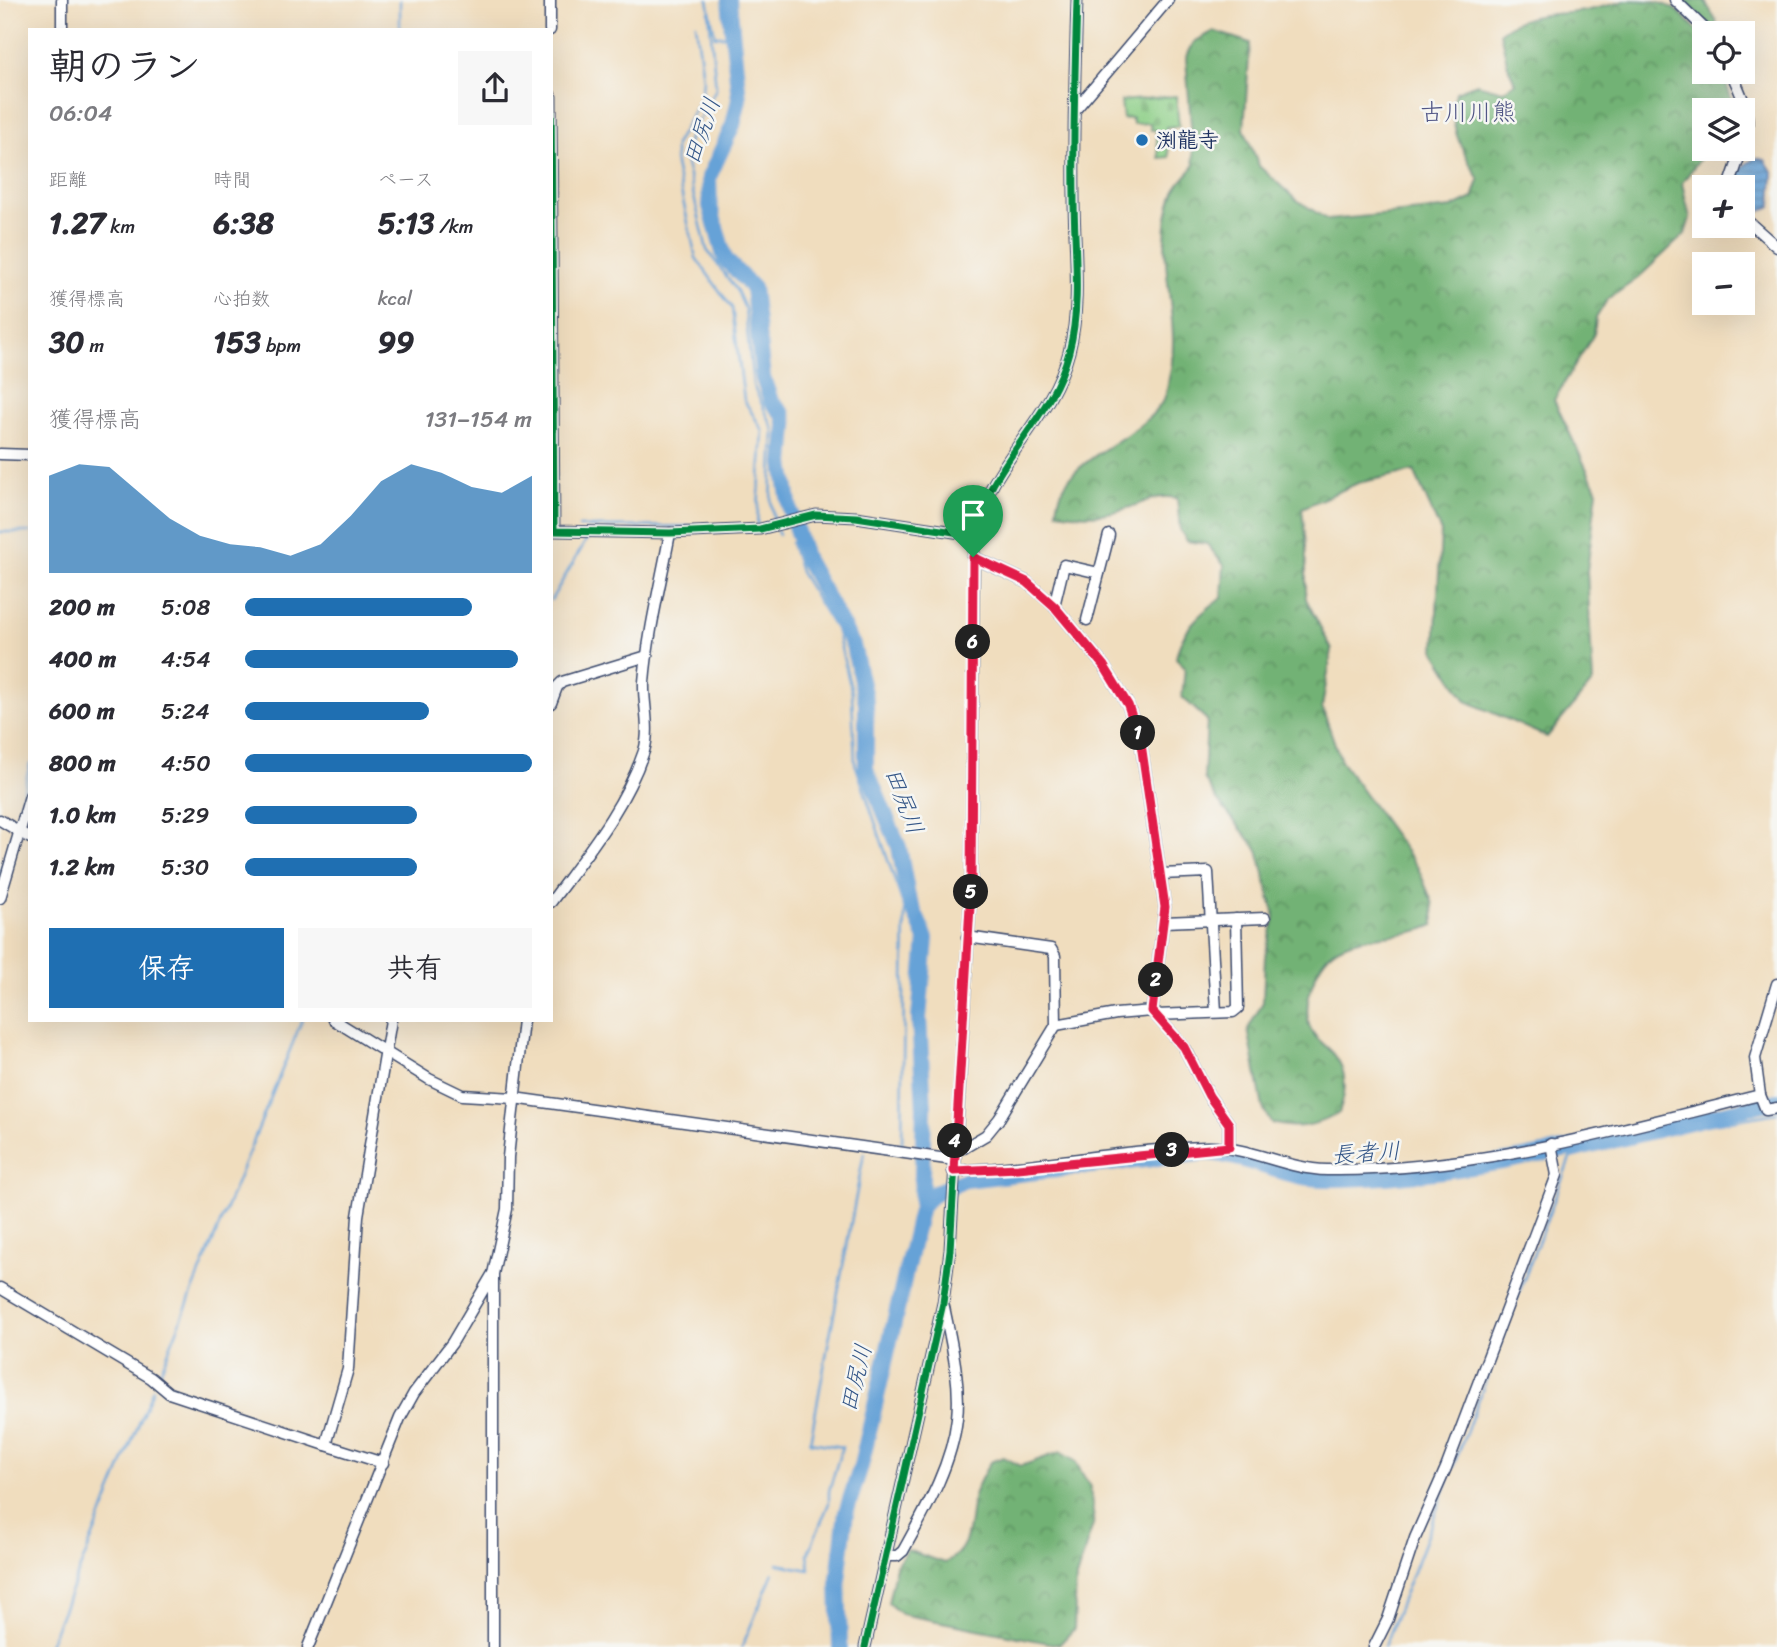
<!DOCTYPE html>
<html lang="ja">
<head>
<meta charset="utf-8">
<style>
  :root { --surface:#fff; --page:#f7f7f7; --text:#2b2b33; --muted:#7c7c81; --accent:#1f6fb2 }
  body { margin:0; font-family:Sriracha,"Klee One",sans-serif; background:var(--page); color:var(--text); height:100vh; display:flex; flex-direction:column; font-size:26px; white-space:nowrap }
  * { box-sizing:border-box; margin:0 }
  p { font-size:23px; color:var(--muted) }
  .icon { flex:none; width:38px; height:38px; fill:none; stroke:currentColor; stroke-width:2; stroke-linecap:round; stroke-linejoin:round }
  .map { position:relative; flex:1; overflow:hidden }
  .side { position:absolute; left:28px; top:28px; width:525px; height:994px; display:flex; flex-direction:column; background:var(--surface); border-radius:0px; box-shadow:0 7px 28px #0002 }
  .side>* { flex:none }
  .tools { position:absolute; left:1692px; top:21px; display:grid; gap:14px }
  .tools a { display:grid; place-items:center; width:63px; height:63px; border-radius:0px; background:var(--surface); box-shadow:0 7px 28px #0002; font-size:35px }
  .pin { position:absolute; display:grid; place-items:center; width:60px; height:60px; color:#fff; margin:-72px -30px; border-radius:50% 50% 50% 0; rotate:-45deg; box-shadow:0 0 7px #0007 }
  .pin .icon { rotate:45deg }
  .km { position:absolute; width:35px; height:35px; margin:-18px; border-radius:50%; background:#222; color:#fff; font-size:19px; line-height:35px; text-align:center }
  .round { display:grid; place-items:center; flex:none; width:74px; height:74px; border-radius:0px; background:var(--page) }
  .overview { display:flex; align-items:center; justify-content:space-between; height:119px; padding:0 21px }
  h1 { font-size:38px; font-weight:700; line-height:52px }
  .metrics { display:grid; grid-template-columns:repeat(3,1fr); gap:10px; height:119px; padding:7px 21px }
  .metrics div { display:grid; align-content:center }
  .metrics b { font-size:30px; font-weight:700 }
  .metrics small { font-size:19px; font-weight:400 }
  .metrics p { font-size:19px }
  .chart { height:196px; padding:14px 21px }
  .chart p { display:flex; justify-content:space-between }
  .chart svg { width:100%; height:126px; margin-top:7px; fill:var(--accent); opacity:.7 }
  .button { display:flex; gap:14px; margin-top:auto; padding:14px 21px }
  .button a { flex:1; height:80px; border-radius:0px; background:var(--accent); color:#fff; font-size:28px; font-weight:700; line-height:80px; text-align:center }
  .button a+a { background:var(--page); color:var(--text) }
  ul { padding:0 21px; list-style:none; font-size:23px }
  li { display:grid; grid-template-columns:112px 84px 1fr; align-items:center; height:52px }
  li i { height:18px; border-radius:9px; background:var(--accent) }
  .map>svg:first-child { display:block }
</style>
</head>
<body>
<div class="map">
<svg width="1777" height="1647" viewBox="0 0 1777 1647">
  <defs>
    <pattern id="forest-crowns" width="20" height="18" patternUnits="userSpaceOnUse" patternTransform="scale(1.75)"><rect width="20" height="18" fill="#72b274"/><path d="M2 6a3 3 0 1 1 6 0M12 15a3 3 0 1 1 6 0" fill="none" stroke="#5d9162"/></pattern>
    <pattern id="cemetery-stones" width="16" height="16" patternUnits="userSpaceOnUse" patternTransform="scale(1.75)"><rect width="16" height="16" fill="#8dcf87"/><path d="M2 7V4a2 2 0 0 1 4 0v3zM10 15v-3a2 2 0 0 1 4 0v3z" fill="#79b277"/></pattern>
    <pattern id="water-rules" width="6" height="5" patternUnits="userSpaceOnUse" patternTransform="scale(1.75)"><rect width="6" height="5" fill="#66a2d7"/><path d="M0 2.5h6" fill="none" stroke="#5384b2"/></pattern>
  </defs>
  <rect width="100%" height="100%" fill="#f6f6f2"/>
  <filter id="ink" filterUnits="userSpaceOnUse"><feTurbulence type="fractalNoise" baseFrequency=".0143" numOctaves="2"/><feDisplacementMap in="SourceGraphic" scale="14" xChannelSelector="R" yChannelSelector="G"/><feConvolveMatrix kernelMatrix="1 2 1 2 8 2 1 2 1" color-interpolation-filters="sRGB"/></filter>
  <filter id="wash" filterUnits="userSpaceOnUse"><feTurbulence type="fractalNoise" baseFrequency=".00686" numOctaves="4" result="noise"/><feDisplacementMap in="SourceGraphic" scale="28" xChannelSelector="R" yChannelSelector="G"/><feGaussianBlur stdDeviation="1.57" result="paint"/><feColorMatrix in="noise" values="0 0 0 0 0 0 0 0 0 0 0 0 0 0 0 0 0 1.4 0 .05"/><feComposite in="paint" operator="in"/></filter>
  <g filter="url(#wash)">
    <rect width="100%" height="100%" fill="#f0ddbe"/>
    <g fill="url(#forest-crowns)" stroke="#467069" stroke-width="2">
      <path d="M1628 0C1670 0 1676 7 1704 38V72H1722L1735 110H1704V149H1707L1682 183 1690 218 1685 234 1638 278 1607 300 1596 318 1594 334 1554 400 1597 491 1587 571 1593 682 1547 737 1466 701 1435 651 1441 532 1414 471 1358 483 1302 508 1306 546V599L1332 650 1322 707 1341 761 1418 868 1433 904 1434 925C1404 939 1371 932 1341 946 1316 957 1303 1001 1309 1025 1313 1038 1325 1044 1333 1053 1349 1071 1346 1094 1339 1113 1316 1126 1297 1130 1271 1123L1263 1108 1248 1029 1263 1002 1265 956 1275 917 1258 850 1217 800 1204 778 1207 720 1182 697 1185 668 1176 658C1181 631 1199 613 1222 598L1224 565 1207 544 1187 541 1180 530 1177 498C1151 494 1148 503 1124 509 1102 516 1079 516 1057 512 1059 455 1139 444 1164 399 1167 393 1168 384 1169 378 1184 318 1150 251 1174 192 1178 183 1188 174 1194 166L1186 58 1194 42 1214 31 1250 43 1244 129 1259 166 1294 198 1328 220 1452 208 1473 198 1479 180C1463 151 1446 126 1456 92L1477 84 1503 91 1515 83 1508 66 1500 32C1526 11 1553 16 1584 11 1599 8 1614 4 1628 0Z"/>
      <path d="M1683 0H1704L1716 20 1717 29H1711Z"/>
      <path d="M1060 1452 1075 1461 1090 1487 1094 1521 1076 1578 1074 1629 1059 1645 901 1614 888 1603 896 1565 907 1550 945 1563C972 1548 968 1525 973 1499 976 1486 984 1474 990 1462L1003 1457 1021 1466Z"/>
    </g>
    <path fill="url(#cemetery-stones)" stroke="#547f72" stroke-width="2" d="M1176 96 1179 126 1166 127 1169 157 1159 158 1156 130H1151L1150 123 1133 124 1132 118 1123 119 1121 101Z"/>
    <path fill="url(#water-rules)" stroke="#40689a" stroke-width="2" d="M1755 158 1765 160 1773 173 1771 206 1753 215 1743 208V187H1733L1741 168Z"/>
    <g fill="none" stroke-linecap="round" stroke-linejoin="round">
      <g stroke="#66a2d7" stroke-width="2.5">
        <path d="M400 0V30"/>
        <path d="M708 0 715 36H735"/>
        <path d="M709 12 716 89 689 138 685 160 707 250 737 291 745 309 753 385 774 430 771 501 774 522"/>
        <path d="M696 24 703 79 701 98 675 145V165L696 258 732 308 744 400 763 431 757 525"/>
        <path d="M579 527 727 526"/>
        <path d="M777 531 779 535"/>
        <path d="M0 532H30"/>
        <path d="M791 543 800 572 837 632 852 693 855 763 905 910 902 1145 867 1141 866 1145"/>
        <path d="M551 600 587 539"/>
        <path d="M16 822 30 764"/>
        <path d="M0 874 13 832"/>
        <path d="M159 1375 302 1020"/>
        <path d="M1453 1467 1570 1158 1706 1125 1777 1113"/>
        <path d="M777 1564 810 1570 808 1554 829 1503V1491L842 1447 810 1442 864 1153"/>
        <path d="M48 1647 153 1389"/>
        <path d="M742 1647 773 1573"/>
        <path d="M1384 1647 1449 1478"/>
      </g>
      <g stroke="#66a2d7" stroke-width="16">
        <path d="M729 0 739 99 733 125 709 177 710 206 725 259 753 288 763 378 771 401 783 414 786 426 783 463 790 510 806 560 853 645 866 702V769L899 847 908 897 926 939 919 1018 924 1108 921 1206 861 1466 846 1512 838 1579 840 1647"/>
        <path d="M921 1206 936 1192 965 1180 1207 1153C1248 1156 1285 1179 1326 1179 1479 1179 1629 1133 1777 1101"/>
      </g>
    </g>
  </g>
  <g filter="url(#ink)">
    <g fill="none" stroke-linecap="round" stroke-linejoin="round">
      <g stroke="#3b496c" stroke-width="13">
        <g id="minor">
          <path d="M550 0V30"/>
          <path d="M1675 0 1709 33"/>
          <path d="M62 30V0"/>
          <path d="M1731 72C1743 98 1754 119 1743 147"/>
          <path d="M551 96 554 531 670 533 760 529 816 515 856 517 974 535"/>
          <path d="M1075 110 1168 0"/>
          <path d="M1729 187 1742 149"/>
          <path d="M1743 217 1777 247"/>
          <path d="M0 454 30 455"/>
          <path d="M973 557 1027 582 1054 606 1104 666 1128 705 1141 744 1165 907 1152 1011"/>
          <path d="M1054 606 1064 565 1099 573"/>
          <path d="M1087 620 1109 535"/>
          <path d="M551 703 557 687 562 682 647 656"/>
          <path d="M0 820 30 838"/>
          <path d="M1161 874 1208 872 1216 1012"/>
          <path d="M0 898 30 796"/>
          <path d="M551 902C587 853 624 809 644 751 651 728 643 705 644 682 648 632 661 582 670 533"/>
          <path d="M1164 922 1265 918"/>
          <path d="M1156 1015 1233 1012 1238 1008 1236 919"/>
          <path d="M334 1020 429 1079 462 1095 514 1098 954 1160"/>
          <path d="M1056 1025 1116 1014 1152 1011 1184 1047 1209 1096 1229 1124V1147"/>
          <path d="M1760 1095 1755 1058 1777 984"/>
          <path d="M954 1150 964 1148 986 1135 999 1119 1056 1025 1055 956 1051 949 967 937"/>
          <path d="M953 1171C1039 1168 1124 1149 1207 1147 1249 1146 1285 1169 1327 1170 1474 1172 1618 1130 1760 1095L1766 1110 1777 1108"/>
          <path d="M0 1288 151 1378 169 1393 326 1445"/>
          <path d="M383 1463 326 1445 348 1369 358 1216 391 1020"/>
          <path d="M886 1556H897L903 1551C925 1511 952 1465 957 1418 961 1382 951 1342 944 1307"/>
          <path d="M308 1647 400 1418 414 1393 452 1343 492 1275"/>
          <path d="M493 1647V1274L507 1209 508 1157 523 1020"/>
          <path d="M865 1647 943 1303 950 1250 971 890 974 535C989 462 1051 422 1069 352 1082 303 1074 248 1074 198 1073 132 1075 66 1077 0"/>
          <path d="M1374 1647 1388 1619 1415 1538 1446 1468 1557 1175 1551 1144"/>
        </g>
      </g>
      <use href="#minor" stroke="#fff" stroke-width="10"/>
      <g stroke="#f6f6f2" stroke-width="11">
        <g id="cycleway">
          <path d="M551 96 554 531 670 533 760 529 816 515 856 517 974 535"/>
          <path d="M865 1647 943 1303 950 1250 971 890 974 535C989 462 1051 422 1069 352 1082 303 1074 248 1074 198 1073 132 1075 66 1077 0"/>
        </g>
      </g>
      <use href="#cycleway" stroke="#00873e" stroke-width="7"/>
    </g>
  </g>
  <g fill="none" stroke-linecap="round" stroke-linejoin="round" filter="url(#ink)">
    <g stroke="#fff" stroke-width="14">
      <path id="route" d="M973 557 1027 582 1054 606 1104 666 1128 705 1141 744 1165 907 1152 1011 1184 1047 1209 1096 1229 1124V1147L1018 1168 954 1171 971 890Z"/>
    </g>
    <use href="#route" stroke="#e11d48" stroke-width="9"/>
  </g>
  <circle fill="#1f6fb2" stroke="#f6f6f2" stroke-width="2.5" cx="1142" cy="140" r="7"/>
  <g text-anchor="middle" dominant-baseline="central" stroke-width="5" stroke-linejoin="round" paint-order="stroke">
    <g font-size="21" font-weight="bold" fill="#1b2f5e" stroke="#f6f6f2" text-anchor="start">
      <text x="1156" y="140">渕龍寺</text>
    </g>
    <g font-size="23" font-style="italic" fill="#355788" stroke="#f6f6f2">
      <text transform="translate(702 131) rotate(-71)">田尻川</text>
      <text transform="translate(904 801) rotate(69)">田尻川</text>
      <text transform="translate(1366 1153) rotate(-4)">長者川</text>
      <text transform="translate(856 1378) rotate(-76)">田尻川</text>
    </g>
    <g font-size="24" fill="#515686" stroke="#f6f6f2">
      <text x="1468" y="112">古川川熊</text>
    </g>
  </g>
</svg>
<div class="tools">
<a><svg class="icon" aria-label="locate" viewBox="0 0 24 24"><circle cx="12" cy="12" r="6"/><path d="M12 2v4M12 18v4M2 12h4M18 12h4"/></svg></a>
<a><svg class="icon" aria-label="layers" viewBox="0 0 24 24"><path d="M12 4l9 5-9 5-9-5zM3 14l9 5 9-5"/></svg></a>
<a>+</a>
<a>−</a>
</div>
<div class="pin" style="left:973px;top:557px;background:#1e9e55"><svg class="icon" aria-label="arrive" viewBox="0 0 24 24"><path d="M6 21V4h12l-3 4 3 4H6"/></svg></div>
<b class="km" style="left:1138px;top:733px">1</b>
<b class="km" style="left:1156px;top:980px">2</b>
<b class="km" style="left:1172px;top:1150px">3</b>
<b class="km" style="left:955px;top:1141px">4</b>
<b class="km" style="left:971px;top:892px">5</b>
<b class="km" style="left:973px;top:642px">6</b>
<section class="side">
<div class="overview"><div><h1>朝のラン</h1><p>06:04</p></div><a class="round"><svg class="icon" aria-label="share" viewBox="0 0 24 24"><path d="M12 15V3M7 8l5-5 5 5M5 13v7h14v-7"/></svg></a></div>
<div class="metrics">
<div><p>距離</p><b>1.27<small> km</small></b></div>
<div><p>時間</p><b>6:38</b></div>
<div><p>ペース</p><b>5:13<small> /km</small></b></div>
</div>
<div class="metrics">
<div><p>獲得標高</p><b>30<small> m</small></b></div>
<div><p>心拍数</p><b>153<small> bpm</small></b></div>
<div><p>kcal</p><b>99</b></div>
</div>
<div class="chart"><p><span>獲得標高</span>131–154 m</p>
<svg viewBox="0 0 160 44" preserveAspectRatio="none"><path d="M0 44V10L10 6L20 7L30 16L40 25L50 31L60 34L70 35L80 38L90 34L100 24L110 12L120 6L130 9L140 14L150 16L160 10V44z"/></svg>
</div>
<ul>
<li><b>200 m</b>5:08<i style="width:79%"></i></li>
<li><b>400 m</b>4:54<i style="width:95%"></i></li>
<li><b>600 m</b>5:24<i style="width:64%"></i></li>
<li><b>800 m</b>4:50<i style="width:100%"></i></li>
<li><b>1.0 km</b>5:29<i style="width:60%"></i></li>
<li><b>1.2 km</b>5:30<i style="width:60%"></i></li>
</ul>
<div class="button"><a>保存</a><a>共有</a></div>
</section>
</div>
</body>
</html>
